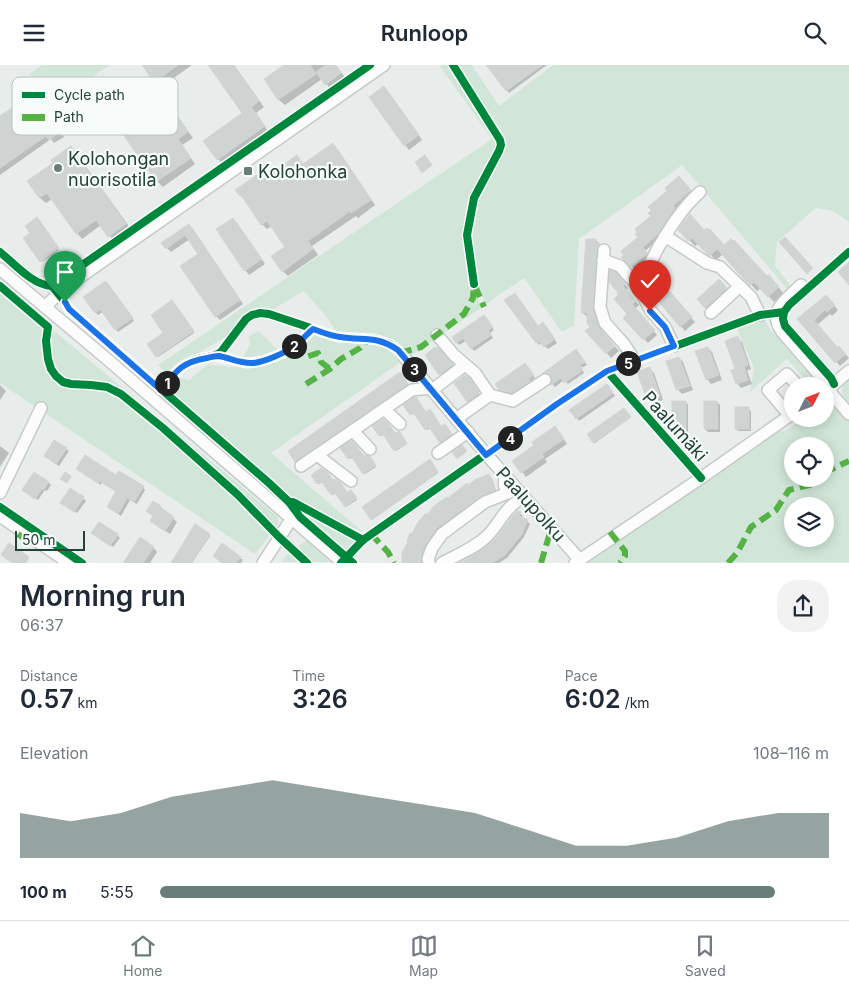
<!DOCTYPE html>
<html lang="en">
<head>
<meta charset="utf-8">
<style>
  :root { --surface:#fff; --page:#f2f2f3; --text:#1f2937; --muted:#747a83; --line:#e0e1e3; --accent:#697e78 }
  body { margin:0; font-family:Inter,sans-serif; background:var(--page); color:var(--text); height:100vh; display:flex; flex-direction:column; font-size:19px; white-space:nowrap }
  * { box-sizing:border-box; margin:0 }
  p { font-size:16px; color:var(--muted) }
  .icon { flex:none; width:28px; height:28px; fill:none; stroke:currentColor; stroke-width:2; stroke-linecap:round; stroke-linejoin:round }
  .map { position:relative; height:498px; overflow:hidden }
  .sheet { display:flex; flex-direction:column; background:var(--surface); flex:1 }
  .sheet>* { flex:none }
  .needle { width:32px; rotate:48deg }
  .tools { position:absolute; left:784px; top:312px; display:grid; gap:10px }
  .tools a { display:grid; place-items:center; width:50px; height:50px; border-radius:50%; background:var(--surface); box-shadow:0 2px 12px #0003; font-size:25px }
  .scale { position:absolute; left:15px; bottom:12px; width:70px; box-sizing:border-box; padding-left:5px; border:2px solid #24423a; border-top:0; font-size:14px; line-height:18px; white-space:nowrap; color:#24423a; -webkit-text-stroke:4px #f7fbf9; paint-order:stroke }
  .pin { position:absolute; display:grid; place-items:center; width:42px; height:42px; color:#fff; margin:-51px -21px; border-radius:50% 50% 50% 0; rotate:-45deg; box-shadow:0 0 5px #0007 }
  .pin .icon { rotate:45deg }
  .km { position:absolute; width:25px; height:25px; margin:-12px; border-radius:50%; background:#222; color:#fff; font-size:14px; line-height:25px; text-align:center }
  .round { display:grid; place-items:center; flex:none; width:52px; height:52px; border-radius:20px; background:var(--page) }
  .headline { display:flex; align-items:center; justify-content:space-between; height:85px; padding:0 20px }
  h1 { font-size:28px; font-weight:600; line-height:38px }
  .stats { display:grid; grid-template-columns:repeat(3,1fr); gap:8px; height:85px; padding:5px 20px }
  .stats div { display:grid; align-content:center }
  .stats b { font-size:25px; font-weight:600 }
  .stats small { font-size:14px; font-weight:400 }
  .stats p { font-size:14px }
  .chart { height:140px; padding:10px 20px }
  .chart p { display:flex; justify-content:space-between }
  .chart svg { width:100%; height:90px; margin-top:5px; fill:var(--accent); opacity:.7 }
  ul { padding:0 20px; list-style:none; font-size:16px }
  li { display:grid; grid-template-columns:80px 60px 1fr; align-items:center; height:38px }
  li i { height:12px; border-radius:6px; background:var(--accent) }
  header { display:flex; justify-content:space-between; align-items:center; height:65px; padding:0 20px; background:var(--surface); font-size:22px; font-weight:600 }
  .menu { display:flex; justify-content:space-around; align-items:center; height:70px; border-top:1px solid var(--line); background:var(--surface); font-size:14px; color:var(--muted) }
  .menu a { display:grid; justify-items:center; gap:2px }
  .menu .current { color:var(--accent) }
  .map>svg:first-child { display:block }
</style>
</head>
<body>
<header><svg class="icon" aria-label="menu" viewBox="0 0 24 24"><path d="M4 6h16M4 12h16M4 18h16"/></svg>Runloop<svg class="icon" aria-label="search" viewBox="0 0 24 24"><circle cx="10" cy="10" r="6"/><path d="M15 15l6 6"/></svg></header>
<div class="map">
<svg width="849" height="498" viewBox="0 0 849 498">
  <rect width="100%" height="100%" fill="#e8edeb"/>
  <g fill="#d1e6d8" fill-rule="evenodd">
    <path d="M42 0H110L50 38 30 9Z"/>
    <path d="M439 0H472L499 41 553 0H849V157L833 146 816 143 777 177 775 201 790 220 788 225 682 100 579 174 574 261 562 267 524 213 486 239 476 219 469 170 475 134 501 84 498 85 472 132 465 170 473 219 481 243 410 291 373 272 339 270 325 250 304 226 268 247 252 249 245 252 235 266 166 308 158 300 492 74Z"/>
    <path d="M0 224 36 255 53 265 278 452V460L255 489 0 318Z"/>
    <path d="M760 245 769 263 820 321H812L787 294 750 327 754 303 734 257Z"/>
    <path d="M259 266 277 284V292L298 281 313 266 339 274 375 277 389 281 397 286 401 297 271 388 364 468 295 435 287 431 274 419 276 416 270 411 268 413 167 323 175 312 189 315 207 300 238 302 250 279 249 271Z"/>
    <path d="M849 312V338C840 328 839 322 849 312Z"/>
    <path d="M827 336 832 337 849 356V497L586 498 599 487 666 441 776 368 788 364 802 354H825V337ZM792 381H825V414H792ZM792 441H825V474H792Z"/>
    <path d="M297 441 360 475 348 487 296 443Z"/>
    <path d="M307 475 330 497H310L295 484Z"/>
    <path d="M289 487 301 497H281Z"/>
  </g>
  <g fill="#0003">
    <path d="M143 0H192L161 22 155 16Z"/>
    <path d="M210 0H234L264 42 256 48 269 68 224 100 218 94 205 76 244 48Z"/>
    <path d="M286 0H336L346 14 331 24 322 14 285 40 279 35 265 15Z"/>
    <path d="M488 0H547L509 28Z"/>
    <path d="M384 23 388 27 422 75 409 85 405 80Z"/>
    <path d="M145 30 154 41 169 39 193 73 182 80 195 99 163 122 157 116 112 53Z"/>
    <path d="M41 39 64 72 54 78 51 74 0 110V53L17 48Z"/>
    <path d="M71 83 76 88 131 164 114 176 101 160 82 174 77 168 52 134 46 138 40 133 29 116 54 98Z"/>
    <path d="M338 85 375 140 358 153 356 151 312 181 318 190 288 211 283 206 286 182 272 161 267 164 262 159 237 125 263 116 297 92 304 100Z"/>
    <path d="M683 116 694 129 676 145 678 148 660 173 645 186 650 192 635 205 623 192 639 172 652 151Z"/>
    <path d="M37 154 59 185 42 197 25 173 31 168Z"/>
    <path d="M233 154 237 158 265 199 249 210 245 205 217 165Z"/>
    <path d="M189 160 193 164 243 239 220 255 216 251 200 189 190 174 171 187 167 183Z"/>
    <path d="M680 165 704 167 774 217 784 229 774 237 761 223 757 226 725 190 723 189 716 195 699 178 695 181Z"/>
    <path d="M596 175 604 184 596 247 603 268 619 286 611 293 607 288 592 262 588 251H586L582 247Z"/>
    <path d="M619 213 628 223 626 225 639 240 635 244 657 270 648 278 625 253 629 249 620 230Z"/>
    <path d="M719 215 730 228 710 247 698 234Z"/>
    <path d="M106 217 134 256 118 267 103 247 98 250 96 248Z"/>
    <path d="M663 220 695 257 685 266 649 224Z"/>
    <path d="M172 236 194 268 158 292 149 280 165 269Z"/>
    <path d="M830 236 838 245 832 251 830 249 817 260 837 284 839 282 849 293 840 301 799 254Z"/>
    <path d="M486 254 494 265 490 268 493 273 474 286 466 276 459 280 453 273Z"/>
    <path d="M545 261 557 278 548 284 542 278 539 280 537 277 538 262Z"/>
    <path d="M737 273 742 277 751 304 747 306 752 319 741 323 737 318Z"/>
    <path d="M708 283 712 287 722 315 711 319 707 314Z"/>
    <path d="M437 284 455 303 443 312 427 290Z"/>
    <path d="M576 286 587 300 581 303 584 308 568 319 564 315 555 322 553 320 554 314 552 310H547L545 308Z"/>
    <path d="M679 293 683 297 693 325 682 329 678 325 668 297Z"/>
    <path d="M528 302 535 313 530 317 531 319 515 330 503 327 500 324Z"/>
    <path d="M649 303 654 308 663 335 652 339 648 335 638 307Z"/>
    <path d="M400 309 408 320 297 397 289 386Z"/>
    <path d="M472 317 480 330 470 339 468 336Z"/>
    <path d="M0 320 6 326 0 335Z"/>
    <path d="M609 323 615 331 579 356 577 353Z"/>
    <path d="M686 337 688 340V367H676L674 364Z"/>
    <path d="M717 337 720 340V367H708L705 364Z"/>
    <path d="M405 341 426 348 441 363 445 360 452 370 442 378 431 363 427 365 415 347 411 350Z"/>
    <path d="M748 343 751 346V366H739L736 364Z"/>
    <path d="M624 344 630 353 595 378 588 369Z"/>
    <path d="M374 362 395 369H400L407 379 396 386 384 369 381 371Z"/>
    <path d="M559 367 567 379 545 394 547 397 526 412 514 396Z"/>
    <path d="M0 381 9 388 0 402Z"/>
    <path d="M342 383 370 394 376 402 365 409 353 392 350 394Z"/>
    <path d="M66 384 69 386 59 401 45 391Z"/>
    <path d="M429 396 438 408 372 455 364 442Z"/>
    <path d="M80 406 117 412 143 422 145 425 137 439 130 435 121 451 108 442 117 427 102 417 101 420Z"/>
    <path d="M313 410 333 417 347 429 351 426 357 435 346 442 336 428 332 430 323 416 319 419Z"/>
    <path d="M489 411 492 414 497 428 483 433 423 496V498H402V494H404L413 471 427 451 468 421Z"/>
    <path d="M48 417 51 420 47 426 45 425 38 435 26 427Z"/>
    <path d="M83 433 86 436 77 448 65 440Z"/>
    <path d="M154 437 177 457 170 469 156 460Z"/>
    <path d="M520 448 523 451 521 453 527 456 530 459 524 472 507 493 499 498H462L488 482Z"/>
    <path d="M196 461 210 471 192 498H172Z"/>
    <path d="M117 470 120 473 113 482 96 471Z"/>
    <path d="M153 482 157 487 150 498H125Z"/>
    <path d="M240 493 243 495 241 498H223Z"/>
  </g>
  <g fill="#cfd4d2" stroke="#d1d6d4">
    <path d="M142 0H178L154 17Z"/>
    <path d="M208 0H233L259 36 251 42 265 61 217 95 203 76 242 48Z"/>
    <path d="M284 0H310L316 9 278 35 264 14Z"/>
    <path d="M326 0H335L341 8 325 20 316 7Z"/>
    <path d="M486 0H542L506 26Z"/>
    <path d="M384 21 419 70 404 81 369 32Z"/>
    <path d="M145 28 153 40 164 32 188 67 178 74 191 93 156 117 111 52Z"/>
    <path d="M37 33 60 67 49 75 46 71 0 103V51L13 42 17 47Z"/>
    <path d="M333 78 371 135 351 148 350 146 308 176 313 184 282 207 271 191 285 182 267 156 261 160 241 130 240 131 235 125 258 109 262 115 297 90 303 99Z"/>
    <path d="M71 81 91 111 92 110 126 159 108 172 96 155 76 169 47 128 39 133 27 116 53 98 51 95Z"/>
    <path d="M425 90 432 100 422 108 415 97Z"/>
    <path d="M679 111 691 125 673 141 675 143 657 170 643 182 647 188 646 190 631 202 621 192 624 190 621 186 638 172 635 169 637 167 635 164 651 151 648 148 651 145 648 142 667 126 665 123Z"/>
    <path d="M690 149 704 165 707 163 709 165 710 164 724 180 731 174 733 176 734 175 766 210 767 211 769 210 779 222 768 232 754 217 750 221 719 186 717 184 709 191 692 173 688 176 678 165Z"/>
    <path d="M37 152 59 183 40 197 23 173 30 168 25 161Z"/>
    <path d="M233 153 262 194 244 206 216 164Z"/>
    <path d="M189 159 240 235 215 252 180 201 198 189 185 170 166 184 161 178Z"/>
    <path d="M785 172 813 203 807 209 779 177Z"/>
    <path d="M586 174H596V178L600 179 597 184 593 242 599 263 615 281 606 289 585 266 590 262 587 258V248L581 247Z"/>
    <path d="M849 197V220L838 207Z"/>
    <path d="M610 205 616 207 625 218 623 221 636 236 632 239 655 265 643 275 623 253 627 249 614 234 618 230 617 228 618 227 609 217Z"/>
    <path d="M659 214 692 252 680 262 648 224Z"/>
    <path d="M719 214 727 223 705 243 697 234Z"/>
    <path d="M106 216 133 253 115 265 100 244 95 248 83 232Z"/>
    <path d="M515 228 538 261 543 257 555 274 544 282 539 276 536 278 504 235Z"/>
    <path d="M826 230 835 240 827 247 825 245 814 255 837 282 839 281 846 289 835 298 797 254Z"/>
    <path d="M172 235 194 266 156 292 147 279 163 268 151 250Z"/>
    <path d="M484 250 493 262 488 265 491 270 471 284 463 273 456 278 452 272Z"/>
    <path d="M738 271 748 300 744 302 748 315 736 319 731 305 735 304 725 276Z"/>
    <path d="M435 282 436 283 438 282 453 299 439 310 425 290Z"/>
    <path d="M708 282 719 310 706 315 695 286Z"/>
    <path d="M576 284 585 297 580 300 583 305 564 318 561 313 551 320 552 314 551 311 548 308H543Z"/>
    <path d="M679 292 690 321 676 325 666 296Z"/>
    <path d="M525 298 534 310 528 314 530 316 512 328 499 325 495 319Z"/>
    <path d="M650 302 660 331 647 335 637 307Z"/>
    <path d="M400 307 408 319 295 397 288 386Z"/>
    <path d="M465 310 469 313 479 327 477 328 478 329 467 337 454 318Z"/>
    <path d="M607 319 613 328 576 354 569 345Z"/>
    <path d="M415 332H416L426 347 430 344 441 361 445 359 452 369 440 378 429 362 425 365 413 347 410 350 403 340Z"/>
    <rect x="672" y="336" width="14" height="28"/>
    <path d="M704 336H717L718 364H704Z"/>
    <rect x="735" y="342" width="14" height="22"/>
    <path d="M624 343 631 352 593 378 587 369Z"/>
    <path d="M383 354 389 359 395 368 399 366 407 378 394 386 382 368 379 371 372 361Z"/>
    <path d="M555 361 564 374 542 389 544 392 521 408 512 396 534 380 532 377Z"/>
    <path d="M54 375 67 383 56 399 44 391Z"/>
    <path d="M352 375 364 391 366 390 370 391 376 400 363 409 351 391 348 394 340 383Z"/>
    <path d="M462 380 467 386 457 394 452 387Z"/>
    <path d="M85 390 116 410 119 406 144 421 134 437 127 433 118 449 107 442 116 426 99 416 98 418 76 404Z"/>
    <path d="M430 394 438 407 371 455 362 442Z"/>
    <path d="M321 403 328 408 333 415 336 414 340 417 347 427 351 425 357 433 345 442 334 427 331 430 321 416 317 419 311 410Z"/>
    <path d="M34 407 49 417 44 424H42L35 434 22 425Z"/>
    <path d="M65 407 71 411 67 418 60 414Z"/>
    <path d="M489 409 495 425 481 431 437 463 425 480 421 491V498H402V488L408 477 407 476 410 468 412 469 418 457 426 448 427 450 434 441 447 432 448 433 467 418 468 420 476 414Z"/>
    <path d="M70 423 84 432 74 447 60 438Z"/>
    <path d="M153 436 161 441 160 442 174 452 165 466 150 456 153 451 146 446Z"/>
    <path d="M517 446 521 447 519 451 528 455 522 469 505 490 492 498H460L475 489 487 481 497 472 510 454Z"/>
    <path d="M99 457 118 469 110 481 91 468Z"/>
    <path d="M195 459 210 469 191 498H171Z"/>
    <path d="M140 472 154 482 143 498H123Z"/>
    <path d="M9 478 29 492 26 498H12L1 490Z"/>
    <path d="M222 478 241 492 236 498H222L213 491Z"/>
  </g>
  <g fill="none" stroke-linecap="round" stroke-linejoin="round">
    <g stroke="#c5cac8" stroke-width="14">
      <g id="minor">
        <path d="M665 171 707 198 720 202 751 232 760 250"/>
        <path d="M604 185 600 242 605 258 624 279 635 296"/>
        <path d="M603 195 620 201 626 208 637 220 651 246 665 262 674 281"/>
        <path d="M0 204 107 294 343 498"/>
        <path d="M637 220C646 210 651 196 658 183 670 163 682 143 700 127"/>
        <path d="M801 220C786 235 767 245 782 267L821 312 826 318 829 326 849 349"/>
        <path d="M45 242 63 224 384 0"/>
        <path d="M711 248 740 221"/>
        <path d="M437 270 454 290 475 308 490 330 456 354"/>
        <path d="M405 293 486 389 579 494"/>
        <path d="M432 325 465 300"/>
        <path d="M829 326 834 319 849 306"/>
        <path d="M490 330 513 336 545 315"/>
        <path d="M384 344 400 359"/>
        <path d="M790 351 768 325 787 309 798 321"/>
        <path d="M353 366 370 384"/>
        <path d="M438 388 468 367"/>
        <path d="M317 390 351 416"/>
        <path d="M301 401 412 325 430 323"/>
        <path d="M0 428 41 343"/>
        <path d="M0 451 69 498"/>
        <path d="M263 498 292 453"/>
        <path d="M429 498 428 494 432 483 442 469 485 437 508 428C504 421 503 418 506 411"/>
        <path d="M442 498C457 490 475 483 487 471 498 461 503 446 515 438"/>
        <path d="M575 498 701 413 792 349"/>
      </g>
    </g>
    <use href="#minor" stroke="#fcfcfc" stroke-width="11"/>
    <g stroke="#55b346" stroke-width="6" stroke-dasharray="12 6" stroke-linecap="butt">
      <path d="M475 221 484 242"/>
      <path d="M296 280 306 292 318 288 321 297 330 304"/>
      <path d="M400 288 421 282 464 249 473 233 474 219"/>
      <path d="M306 319 330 304 341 294 360 283 369 274"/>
      <path d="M825 409 830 405 849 396"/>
      <path d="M610 467 625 486V491L620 498"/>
      <path d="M18 469 32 479"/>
      <path d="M371 469 388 487 394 498"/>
      <path d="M541 498 549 471V460"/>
      <path d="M728 498 737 488 751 462 776 445 789 425 814 419 820 414"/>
    </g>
    <g stroke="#f7fbf9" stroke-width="11">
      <g id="cycleway">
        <path d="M453 0 500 75 501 80 499 86 474 133 467 170 474 219"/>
        <path d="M0 187C15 199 32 220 52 221L370 0"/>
        <path d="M0 221 48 262 46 276 48 294 51 304 56 311 63 317 71 319 91 320 107 322 121 329 163 363 238 430 279 472 307 498"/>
        <path d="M52 221 65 237 69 244 269 418 289 437 300 452 353 498"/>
        <path d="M784 247 783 254 785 261 831 313 834 319"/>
        <path d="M216 291C226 293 237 297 247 298 261 298 285 289 296 280 302 275 307 269 313 264"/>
        <path d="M607 306 701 413"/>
        <path d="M161 325C171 312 181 298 198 294 207 292 214 292 221 287L246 254 252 250 260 248 269 249 338 272 374 274 390 279 398 285 405 293"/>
        <path d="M290 437H293L363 475"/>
        <path d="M0 442 82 498"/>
        <path d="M341 498 363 475 486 389 557 339 607 306 760 250 784 247 789 240 849 187"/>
      </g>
    </g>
    <use href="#cycleway" stroke="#00873e" stroke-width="8"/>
  </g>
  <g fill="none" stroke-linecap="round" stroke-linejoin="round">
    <g stroke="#fff" stroke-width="10">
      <path id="route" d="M65 237 69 244 161 325C176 306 182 297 207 293 211 292 215 291 219 291 230 293 241 299 253 298 265 297 287 287 296 280 302 275 307 269 313 264 321 267 331 271 340 272 364 276 376 270 398 285L486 390 557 339 607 306 674 281 665 262 650 246"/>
    </g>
    <use href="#route" stroke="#1a73e8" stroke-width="6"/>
  </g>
  <g fill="#697e78" stroke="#f7fbf9" stroke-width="2">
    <circle cx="58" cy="103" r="5"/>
    <rect x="243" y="101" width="10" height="10" rx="2.5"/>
  </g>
  <g text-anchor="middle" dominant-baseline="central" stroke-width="4.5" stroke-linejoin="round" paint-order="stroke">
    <g font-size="18" fill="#24423a" stroke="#f7fbf9" text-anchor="start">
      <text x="68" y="93">Kolohongan<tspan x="68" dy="21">nuorisotila</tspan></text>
      <text x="258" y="106">Kolohonka</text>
    </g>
    <g font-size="18" fill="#24423a" stroke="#f7fbf9">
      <text transform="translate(675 361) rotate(48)">Paalumäki</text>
      <text transform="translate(531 439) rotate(48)">Paalupolku</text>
    </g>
  </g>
  <rect x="12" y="12" width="166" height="58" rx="8" fill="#f7fbf9" stroke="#b8c4c0" stroke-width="1"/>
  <rect x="22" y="27" width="23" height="6" fill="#00873e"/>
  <rect x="22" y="49" width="23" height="7" fill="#55b346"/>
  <g font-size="14" fill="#24423a">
    <text x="54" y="35">Cycle path</text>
    <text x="54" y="57">Path</text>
  </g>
</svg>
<div class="tools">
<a><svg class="needle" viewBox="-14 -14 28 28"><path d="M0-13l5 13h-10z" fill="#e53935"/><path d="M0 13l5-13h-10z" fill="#747a83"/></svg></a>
<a><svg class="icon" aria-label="locate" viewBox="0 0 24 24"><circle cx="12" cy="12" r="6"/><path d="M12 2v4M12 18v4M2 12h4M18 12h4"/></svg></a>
<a><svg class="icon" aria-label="layers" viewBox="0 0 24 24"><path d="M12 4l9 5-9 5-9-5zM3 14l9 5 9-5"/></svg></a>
</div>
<div class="scale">50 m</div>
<div class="pin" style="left:65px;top:237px;background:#1e9e55"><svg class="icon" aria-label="arrive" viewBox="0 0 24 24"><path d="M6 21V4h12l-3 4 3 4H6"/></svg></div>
<div class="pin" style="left:650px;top:246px;background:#d93025"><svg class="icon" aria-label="check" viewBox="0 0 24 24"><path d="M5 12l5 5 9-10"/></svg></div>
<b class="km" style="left:167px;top:318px">1</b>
<b class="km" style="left:294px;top:281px">2</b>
<b class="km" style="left:414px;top:304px">3</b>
<b class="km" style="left:510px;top:373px">4</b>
<b class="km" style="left:628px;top:298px">5</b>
</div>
<section class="sheet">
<div class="headline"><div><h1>Morning run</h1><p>06:37</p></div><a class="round"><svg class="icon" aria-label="share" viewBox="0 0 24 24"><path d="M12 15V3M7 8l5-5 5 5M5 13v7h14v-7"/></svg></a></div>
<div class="stats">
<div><p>Distance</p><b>0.57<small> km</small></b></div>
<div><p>Time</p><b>3:26</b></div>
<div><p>Pace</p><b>6:02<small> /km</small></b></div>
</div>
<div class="chart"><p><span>Elevation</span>108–116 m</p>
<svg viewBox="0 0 160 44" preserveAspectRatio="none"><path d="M0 44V22L10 26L20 22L30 14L40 10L50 6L60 10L70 14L80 18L90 22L100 30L110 38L120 38L130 34L140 26L150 22L160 22V44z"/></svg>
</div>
<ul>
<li><b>100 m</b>5:55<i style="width:92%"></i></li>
</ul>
</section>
<nav class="menu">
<a class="current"><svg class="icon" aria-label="home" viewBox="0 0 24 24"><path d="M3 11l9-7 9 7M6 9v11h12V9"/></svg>Home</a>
<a><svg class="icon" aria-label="map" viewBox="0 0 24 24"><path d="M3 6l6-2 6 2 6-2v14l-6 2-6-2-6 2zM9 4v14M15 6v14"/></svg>Map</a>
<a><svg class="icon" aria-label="saved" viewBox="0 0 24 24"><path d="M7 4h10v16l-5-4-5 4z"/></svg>Saved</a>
</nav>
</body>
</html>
